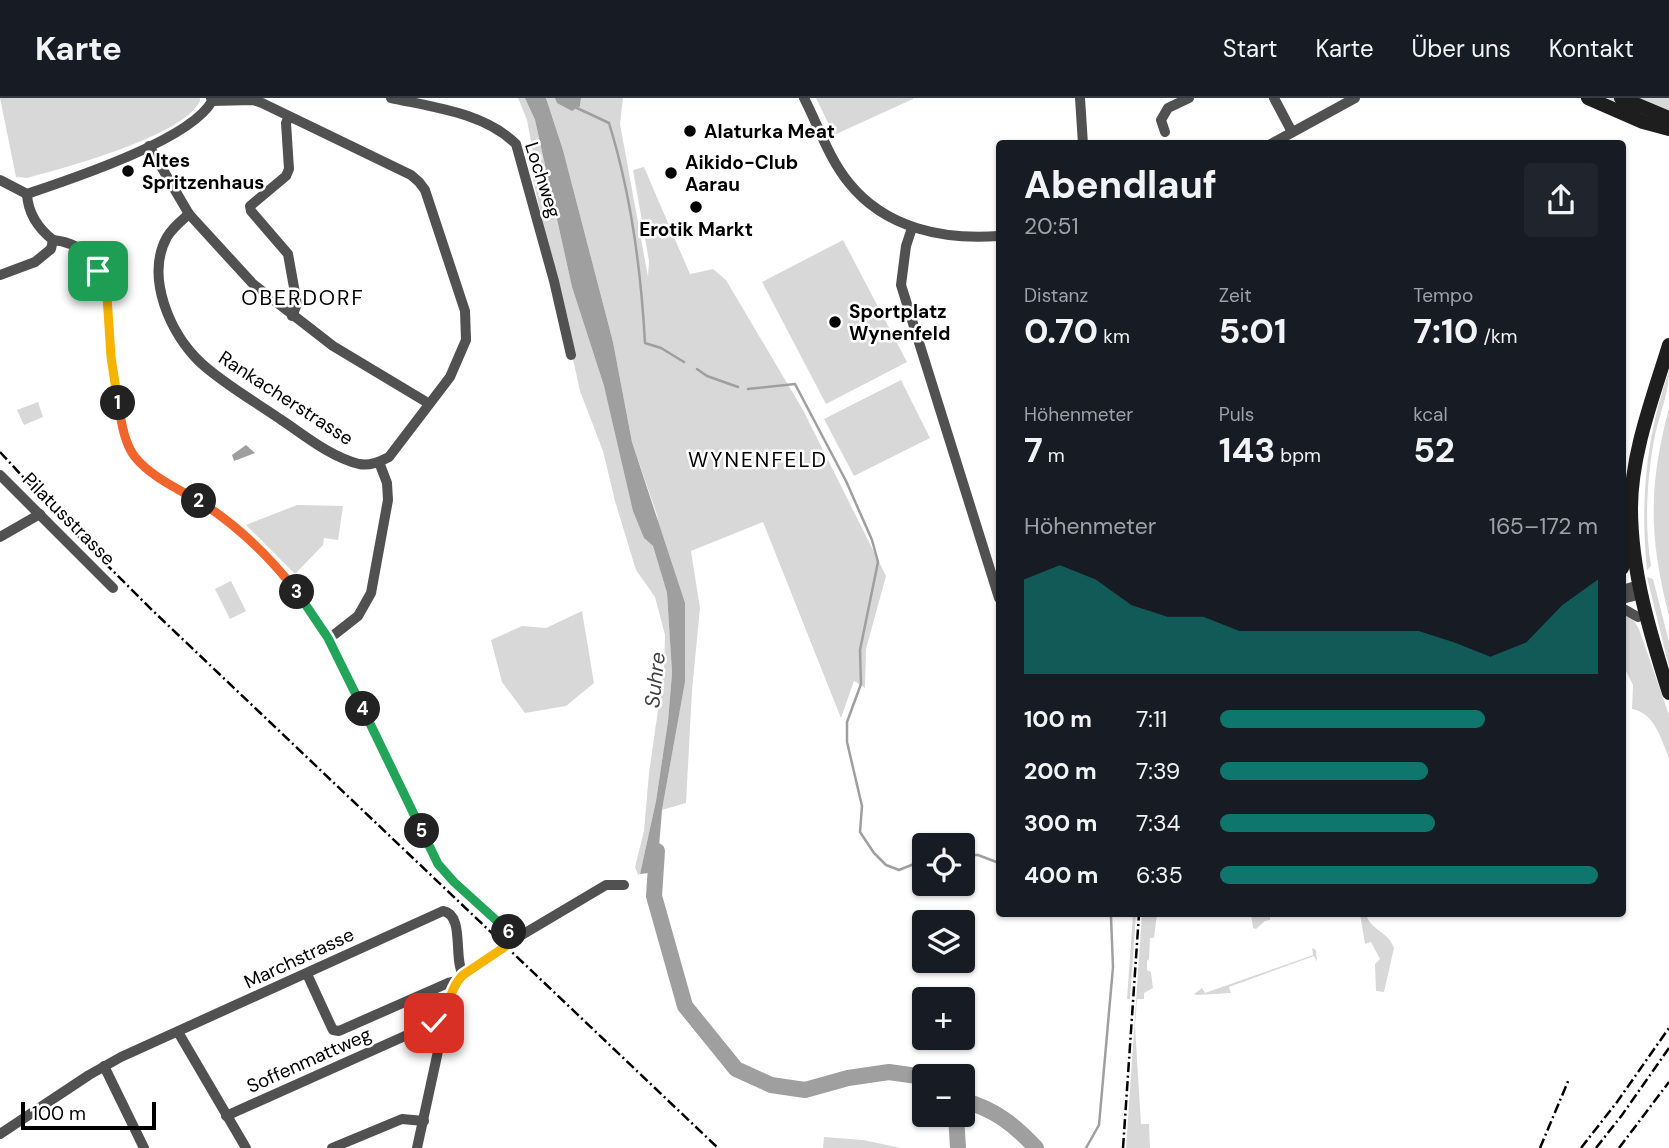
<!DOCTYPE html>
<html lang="de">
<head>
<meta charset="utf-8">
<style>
  :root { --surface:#171b24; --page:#20242c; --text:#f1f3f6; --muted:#9ea1a6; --line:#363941; --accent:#0f766e }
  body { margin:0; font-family:"DM Sans",sans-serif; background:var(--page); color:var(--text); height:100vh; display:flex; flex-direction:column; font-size:26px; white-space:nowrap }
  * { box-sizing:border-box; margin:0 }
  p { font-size:23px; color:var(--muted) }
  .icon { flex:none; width:38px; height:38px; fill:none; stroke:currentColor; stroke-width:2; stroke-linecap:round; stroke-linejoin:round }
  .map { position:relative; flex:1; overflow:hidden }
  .drawer { position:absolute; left:996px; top:42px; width:630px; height:777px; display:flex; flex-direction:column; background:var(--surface); border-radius:7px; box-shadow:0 2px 5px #0004 }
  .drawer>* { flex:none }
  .tools { position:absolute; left:912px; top:735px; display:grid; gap:14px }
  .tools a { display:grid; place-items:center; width:63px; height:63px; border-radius:7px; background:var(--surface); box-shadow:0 2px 5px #0004; font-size:35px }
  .scale { position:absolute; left:21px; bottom:18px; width:135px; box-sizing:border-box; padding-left:7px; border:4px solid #000; border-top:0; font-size:19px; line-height:24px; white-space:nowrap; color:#000; -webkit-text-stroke:5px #fff; paint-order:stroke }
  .pin { position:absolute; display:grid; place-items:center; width:60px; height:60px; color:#fff; margin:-30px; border-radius:14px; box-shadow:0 4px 10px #0006 }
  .km { position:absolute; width:35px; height:35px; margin:-18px; border-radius:50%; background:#222; color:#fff; font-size:19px; line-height:35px; text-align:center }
  .round { display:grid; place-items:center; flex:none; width:74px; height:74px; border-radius:7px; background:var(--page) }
  .head { display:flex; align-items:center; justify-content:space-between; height:119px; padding:0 28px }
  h1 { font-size:38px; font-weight:700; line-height:52px }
  .stats { display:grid; grid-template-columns:repeat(3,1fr); gap:10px; height:119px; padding:7px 28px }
  .stats div { display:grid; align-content:center }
  .stats b { font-size:35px; font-weight:700 }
  .stats small { font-size:19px; font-weight:400 }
  .stats p { font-size:19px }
  .chart { height:196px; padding:14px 28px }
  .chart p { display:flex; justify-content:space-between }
  .chart svg { width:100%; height:126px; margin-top:7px; fill:var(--accent); opacity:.7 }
  ul { padding:0 28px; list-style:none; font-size:23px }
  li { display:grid; grid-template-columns:112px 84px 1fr; align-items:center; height:52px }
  li i { height:18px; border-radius:9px; background:var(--accent) }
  header { display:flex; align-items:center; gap:42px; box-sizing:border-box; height:98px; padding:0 35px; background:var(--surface); border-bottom:2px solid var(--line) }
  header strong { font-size:33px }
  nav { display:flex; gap:38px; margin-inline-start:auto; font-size:24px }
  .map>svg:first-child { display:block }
</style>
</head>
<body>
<header>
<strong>Karte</strong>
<nav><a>Start</a><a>Karte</a><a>Über uns</a><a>Kontakt</a></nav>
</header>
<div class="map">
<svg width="1669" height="1050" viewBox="0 0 1669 1050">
  <rect width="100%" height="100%" fill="#fff"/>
  <g fill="#d8d8d8">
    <path d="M0 0H200V3C184 38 64 70 27 80L16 79Z"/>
    <path d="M518 0H525L535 22 572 189 604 288 644 440 653 448 667 495 672 575 668 623 656 703 640 776 638 777 635 769 644 733 649 675 664 570 665 537 655 499 636 472 615 403 603 353 580 293 531 72 536 71 527 22Z"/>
    <path d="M546 0H555L558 5 580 8 581 0H623L620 26 648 179 649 163 633 72 644 69 690 176 713 171 726 182 803 312 886 478 866 551 865 590 854 583 841 620 763 424 691 453 700 510 692 592 686 705 662 712 685 584 657 417 632 344 613 244 563 52Z"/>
    <path d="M816 0H913V1L834 37Z"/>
    <path d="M1606 0H1669V26Z"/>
    <path d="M843 142 907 264 826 306 762 184Z"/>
    <path d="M1669 273C1669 294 1660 315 1655 337 1647 379 1644 425 1651 468L1647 472C1640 403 1646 338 1669 273Z"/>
    <path d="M901 282 930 340 854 378 824 321Z"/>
    <path d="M38 304 43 319 24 327 17 312Z"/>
    <path d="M1669 310V518C1649 439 1648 390 1669 310Z"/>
    <path d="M297 407 343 408 338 442 324 440 323 447 295 476 246 427Z"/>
    <path d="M1647 479 1653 481 1669 544V569Z"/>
    <path d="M231 483 246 513 230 521 215 491Z"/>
    <path d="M582 513 594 585 566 608 525 615 502 584 491 542 522 528 546 530Z"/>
    <path d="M1622 513 1632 520 1639 531 1669 617V660C1661 641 1655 615 1632 611L1633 587 1624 569 1622 555Z"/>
    <path d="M1133 816H1136L1130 901H1127Z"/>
    <path d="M1142 816H1157L1154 840H1150L1149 861 1147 863V872L1151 874 1153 890 1144 895V901H1137L1135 928 1141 1026H1149L1150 1050H1126Z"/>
    <path d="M1251 816H1270V822L1265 823 1256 831 1253 830Z"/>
    <path d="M1360 816H1366C1370 832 1389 834 1394 850L1384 894 1376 893 1375 866 1380 861 1371 844 1365 846Z"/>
    <path d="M1312 850 1316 852 1317 864 1314 858 1229 889 1231 895 1197 897 1194 896 1202 890 1205 895 1313 857Z"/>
    <path d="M824 1039 863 1042 901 1050H823Z"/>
  </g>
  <g fill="#9f9f9f">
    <path d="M525 0H546L563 52 613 244 632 344 685 505V584L662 712 657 774 640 776 656 703 668 623 672 575 667 495 653 448 644 440 633 413 604 288 572 189 535 22Z"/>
    <path d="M555 0H581L580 8 572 13 557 5Z"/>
    <path d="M246 347 255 355 234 363 232 357Z"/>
  </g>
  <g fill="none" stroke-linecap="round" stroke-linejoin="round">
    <g stroke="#9f9f9f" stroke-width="2.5">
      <path d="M577 10 609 25C631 96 641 171 645 245L661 250 684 264"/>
      <path d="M697 271 707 278 738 289"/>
      <path d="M748 291 795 286 846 383 872 442 878 464 860 552 861 586 847 624V644L862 708 860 734 874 755 886 767 899 772 924 762"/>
      <path d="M962 757H978L999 765"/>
      <path d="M1086 1050 1099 1027 1113 869 1111 819 1109 816"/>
    </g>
    <g stroke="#9f9f9f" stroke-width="16">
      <path d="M657 753 654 798 685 908 736 971 771 987 805 992 848 980 889 974 924 979"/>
      <path d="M962 1002C994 1011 1014 1026 1036 1050"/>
      <path d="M956 1017 958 1050"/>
    </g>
    <g stroke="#515151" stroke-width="10">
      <path d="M391 0C433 9 485 15 516 46L554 183 571 257"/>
      <path d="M804 0C818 27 829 61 849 85 886 131 944 142 999 138"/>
      <path d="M1080 0 1083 46"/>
      <path d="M1274 0 1292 34"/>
      <path d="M289 19 286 25 289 71 286 78 250 108 251 113 288 156 297 206 292 218"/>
      <path d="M1165 34 1161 22 1168 10 1189 0"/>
      <path d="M1271 46 1355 0"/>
      <path d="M149 48 189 116 253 186 333 248 428 305"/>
      <path d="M0 82 27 96"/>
      <path d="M27 96C71 81 191 42 212 3L211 0"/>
      <path d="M189 116C181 123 173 129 167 139 145 179 170 236 201 265 224 286 254 303 280 321 303 336 330 359 359 366 370 368 379 364 389 359L450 279 466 242 465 213 425 92 419 84 411 77 262 5 253 2 212 3"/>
      <path d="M912 130 906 148 901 187 999 500"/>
      <path d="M53 142C114 148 107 216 112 261 114 282 117 303 122 324 124 335 127 349 135 359 153 382 193 398 218 415 234 425 249 440 262 453 308 499 336 555 364 613 389 664 414 715 438 766L454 784 515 841"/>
      <path d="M0 177 35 164 51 151 53 142C39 131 28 115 27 96"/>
      <path d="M0 377 113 490"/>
      <path d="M0 439 40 416"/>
      <path d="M1622 492 1639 487"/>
      <path d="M1622 501 1642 496"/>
      <path d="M1622 510 1638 519"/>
      <path d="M335 536 358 518 371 495 388 402 387 385 379 364"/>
      <path d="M307 876 331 928 333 932 339 933 448 885 457 883"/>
      <path d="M178 934 246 1050"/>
      <path d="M104 968 144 1050"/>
      <path d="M226 1018 434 925H445"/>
      <path d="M0 1036 89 977 121 959 443 813C465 817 453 859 463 877"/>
      <path d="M332 1050 402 1021 424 1023"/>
      <path d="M417 1050 450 898 457 883 463 877 515 841 606 787H624"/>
    </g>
    <g stroke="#1e1e1e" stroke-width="14">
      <path d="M1588 0 1643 24 1669 31"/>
      <path d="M1621 0 1669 20"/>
      <path d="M1669 247C1653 299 1631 356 1631 410 1631 473 1650 535 1669 595"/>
      <path d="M1622 470 1626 458V442"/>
    </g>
    <g stroke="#000" stroke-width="2.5" stroke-dasharray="10 3.5 2 3.5" stroke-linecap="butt">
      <path d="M0 354 72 432 152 512 718 1050"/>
      <path d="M1123 1050 1139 816"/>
      <path d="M1540 1050 1569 981"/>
      <path d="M1581 1050 1617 1004 1669 930"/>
      <path d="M1596 1050 1622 1017 1669 950"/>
      <path d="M1619 1050 1669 984"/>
    </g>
  </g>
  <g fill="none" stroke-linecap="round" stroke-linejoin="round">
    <g stroke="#fff" stroke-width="14">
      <path id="split-1" d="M98 173 107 198 111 259 118 305"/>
    </g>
    <g stroke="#fff" stroke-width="14">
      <path id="split-2" d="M118 305C121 322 124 345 135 359 150 378 178 391 199 403"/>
    </g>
    <g stroke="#fff" stroke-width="14">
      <path id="split-3" d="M199 403C237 427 270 459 297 494"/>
    </g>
    <g stroke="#fff" stroke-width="14">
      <path id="split-4" d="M297 494 328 540 363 611"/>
    </g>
    <g stroke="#fff" stroke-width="14">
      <path id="split-5" d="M363 611 422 733"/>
    </g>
    <g stroke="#fff" stroke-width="14">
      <path id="split-6" d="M422 733 438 766 454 784 509 834"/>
    </g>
    <g stroke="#fff" stroke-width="14">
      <path id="split-7" d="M434 925H445C448 908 450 890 463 877L515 842 509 834"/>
    </g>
    <use href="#split-1" stroke="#f5b400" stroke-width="9"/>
    <use href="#split-2" stroke="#f0652b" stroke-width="9"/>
    <use href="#split-3" stroke="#f0652b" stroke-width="9"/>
    <use href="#split-4" stroke="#22a559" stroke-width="9"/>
    <use href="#split-5" stroke="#22a559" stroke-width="9"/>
    <use href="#split-6" stroke="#22a559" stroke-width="9"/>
    <use href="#split-7" stroke="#f5b400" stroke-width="9"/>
  </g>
  <g fill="#000" stroke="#fff" stroke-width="2.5">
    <circle cx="690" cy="33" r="7"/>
    <circle cx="128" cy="73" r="7"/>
    <circle cx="671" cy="75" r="7"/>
    <circle cx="696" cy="109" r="7"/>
    <circle cx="835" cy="224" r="7"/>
  </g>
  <g text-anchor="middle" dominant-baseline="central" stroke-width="5" stroke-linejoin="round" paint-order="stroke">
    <g font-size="19" font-weight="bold" fill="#000" stroke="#fff" text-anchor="start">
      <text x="704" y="33">Alaturka Meat</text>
      <text x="142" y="62">Altes<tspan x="142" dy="22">Spritzenhaus</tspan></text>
      <text x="685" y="64">Aikido-Club<tspan x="685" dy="22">Aarau</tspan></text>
      <text x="696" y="131" text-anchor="middle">Erotik Markt</text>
      <text x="849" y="213">Sportplatz<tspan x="849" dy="22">Wynenfeld</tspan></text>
    </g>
    <g font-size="19" fill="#000" stroke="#fff">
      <text transform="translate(543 82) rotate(72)">Lochweg</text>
      <text transform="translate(286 300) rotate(33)">Rankacherstrasse</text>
      <text transform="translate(69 421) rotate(45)">Pilatusstrasse</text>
      <text transform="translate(299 860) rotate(-25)">Marchstrasse</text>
      <text transform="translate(309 962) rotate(-24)">Soffenmattweg</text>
    </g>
    <g font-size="21" letter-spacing="2" fill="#000" stroke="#fff">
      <text x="303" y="200">OBERDORF</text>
      <text x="758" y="362">WYNENFELD</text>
    </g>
    <g font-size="21" font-style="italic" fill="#404040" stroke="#fff">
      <text transform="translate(655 582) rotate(-84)">Suhre</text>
    </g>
  </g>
</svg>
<div class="tools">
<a><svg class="icon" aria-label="locate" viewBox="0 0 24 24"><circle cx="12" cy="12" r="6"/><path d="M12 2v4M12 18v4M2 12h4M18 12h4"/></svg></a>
<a><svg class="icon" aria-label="layers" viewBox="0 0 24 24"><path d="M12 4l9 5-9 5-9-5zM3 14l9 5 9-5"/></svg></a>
<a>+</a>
<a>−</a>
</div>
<div class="scale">100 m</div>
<div class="pin" style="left:98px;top:173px;background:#1e9e55"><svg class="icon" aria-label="arrive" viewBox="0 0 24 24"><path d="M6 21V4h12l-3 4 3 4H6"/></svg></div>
<div class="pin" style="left:434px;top:925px;background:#d93025"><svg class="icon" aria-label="check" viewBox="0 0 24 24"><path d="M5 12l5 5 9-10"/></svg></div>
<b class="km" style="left:118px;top:305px">1</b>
<b class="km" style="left:199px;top:403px">2</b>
<b class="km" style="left:297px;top:494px">3</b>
<b class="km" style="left:363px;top:611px">4</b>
<b class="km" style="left:422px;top:733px">5</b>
<b class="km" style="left:509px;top:834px">6</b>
<section class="drawer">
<div class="head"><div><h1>Abendlauf</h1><p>20:51</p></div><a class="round"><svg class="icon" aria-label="share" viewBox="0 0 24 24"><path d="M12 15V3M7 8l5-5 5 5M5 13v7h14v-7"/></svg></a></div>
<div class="stats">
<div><p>Distanz</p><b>0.70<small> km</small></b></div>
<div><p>Zeit</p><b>5:01</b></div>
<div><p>Tempo</p><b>7:10<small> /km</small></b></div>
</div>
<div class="stats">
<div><p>Höhenmeter</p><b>7<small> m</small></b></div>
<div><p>Puls</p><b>143<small> bpm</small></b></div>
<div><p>kcal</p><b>52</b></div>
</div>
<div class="chart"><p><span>Höhenmeter</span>165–172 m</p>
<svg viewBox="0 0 160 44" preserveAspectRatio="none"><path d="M0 44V11L10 6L20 11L30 20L40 24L50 24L60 29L70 29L80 29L90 29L100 29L110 29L120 33L130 38L140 33L150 20L160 11V44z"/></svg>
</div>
<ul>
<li><b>100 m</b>7:11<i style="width:70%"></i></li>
<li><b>200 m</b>7:39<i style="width:55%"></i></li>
<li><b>300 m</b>7:34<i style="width:57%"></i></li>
<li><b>400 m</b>6:35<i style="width:100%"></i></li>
</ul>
</section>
</div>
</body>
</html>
